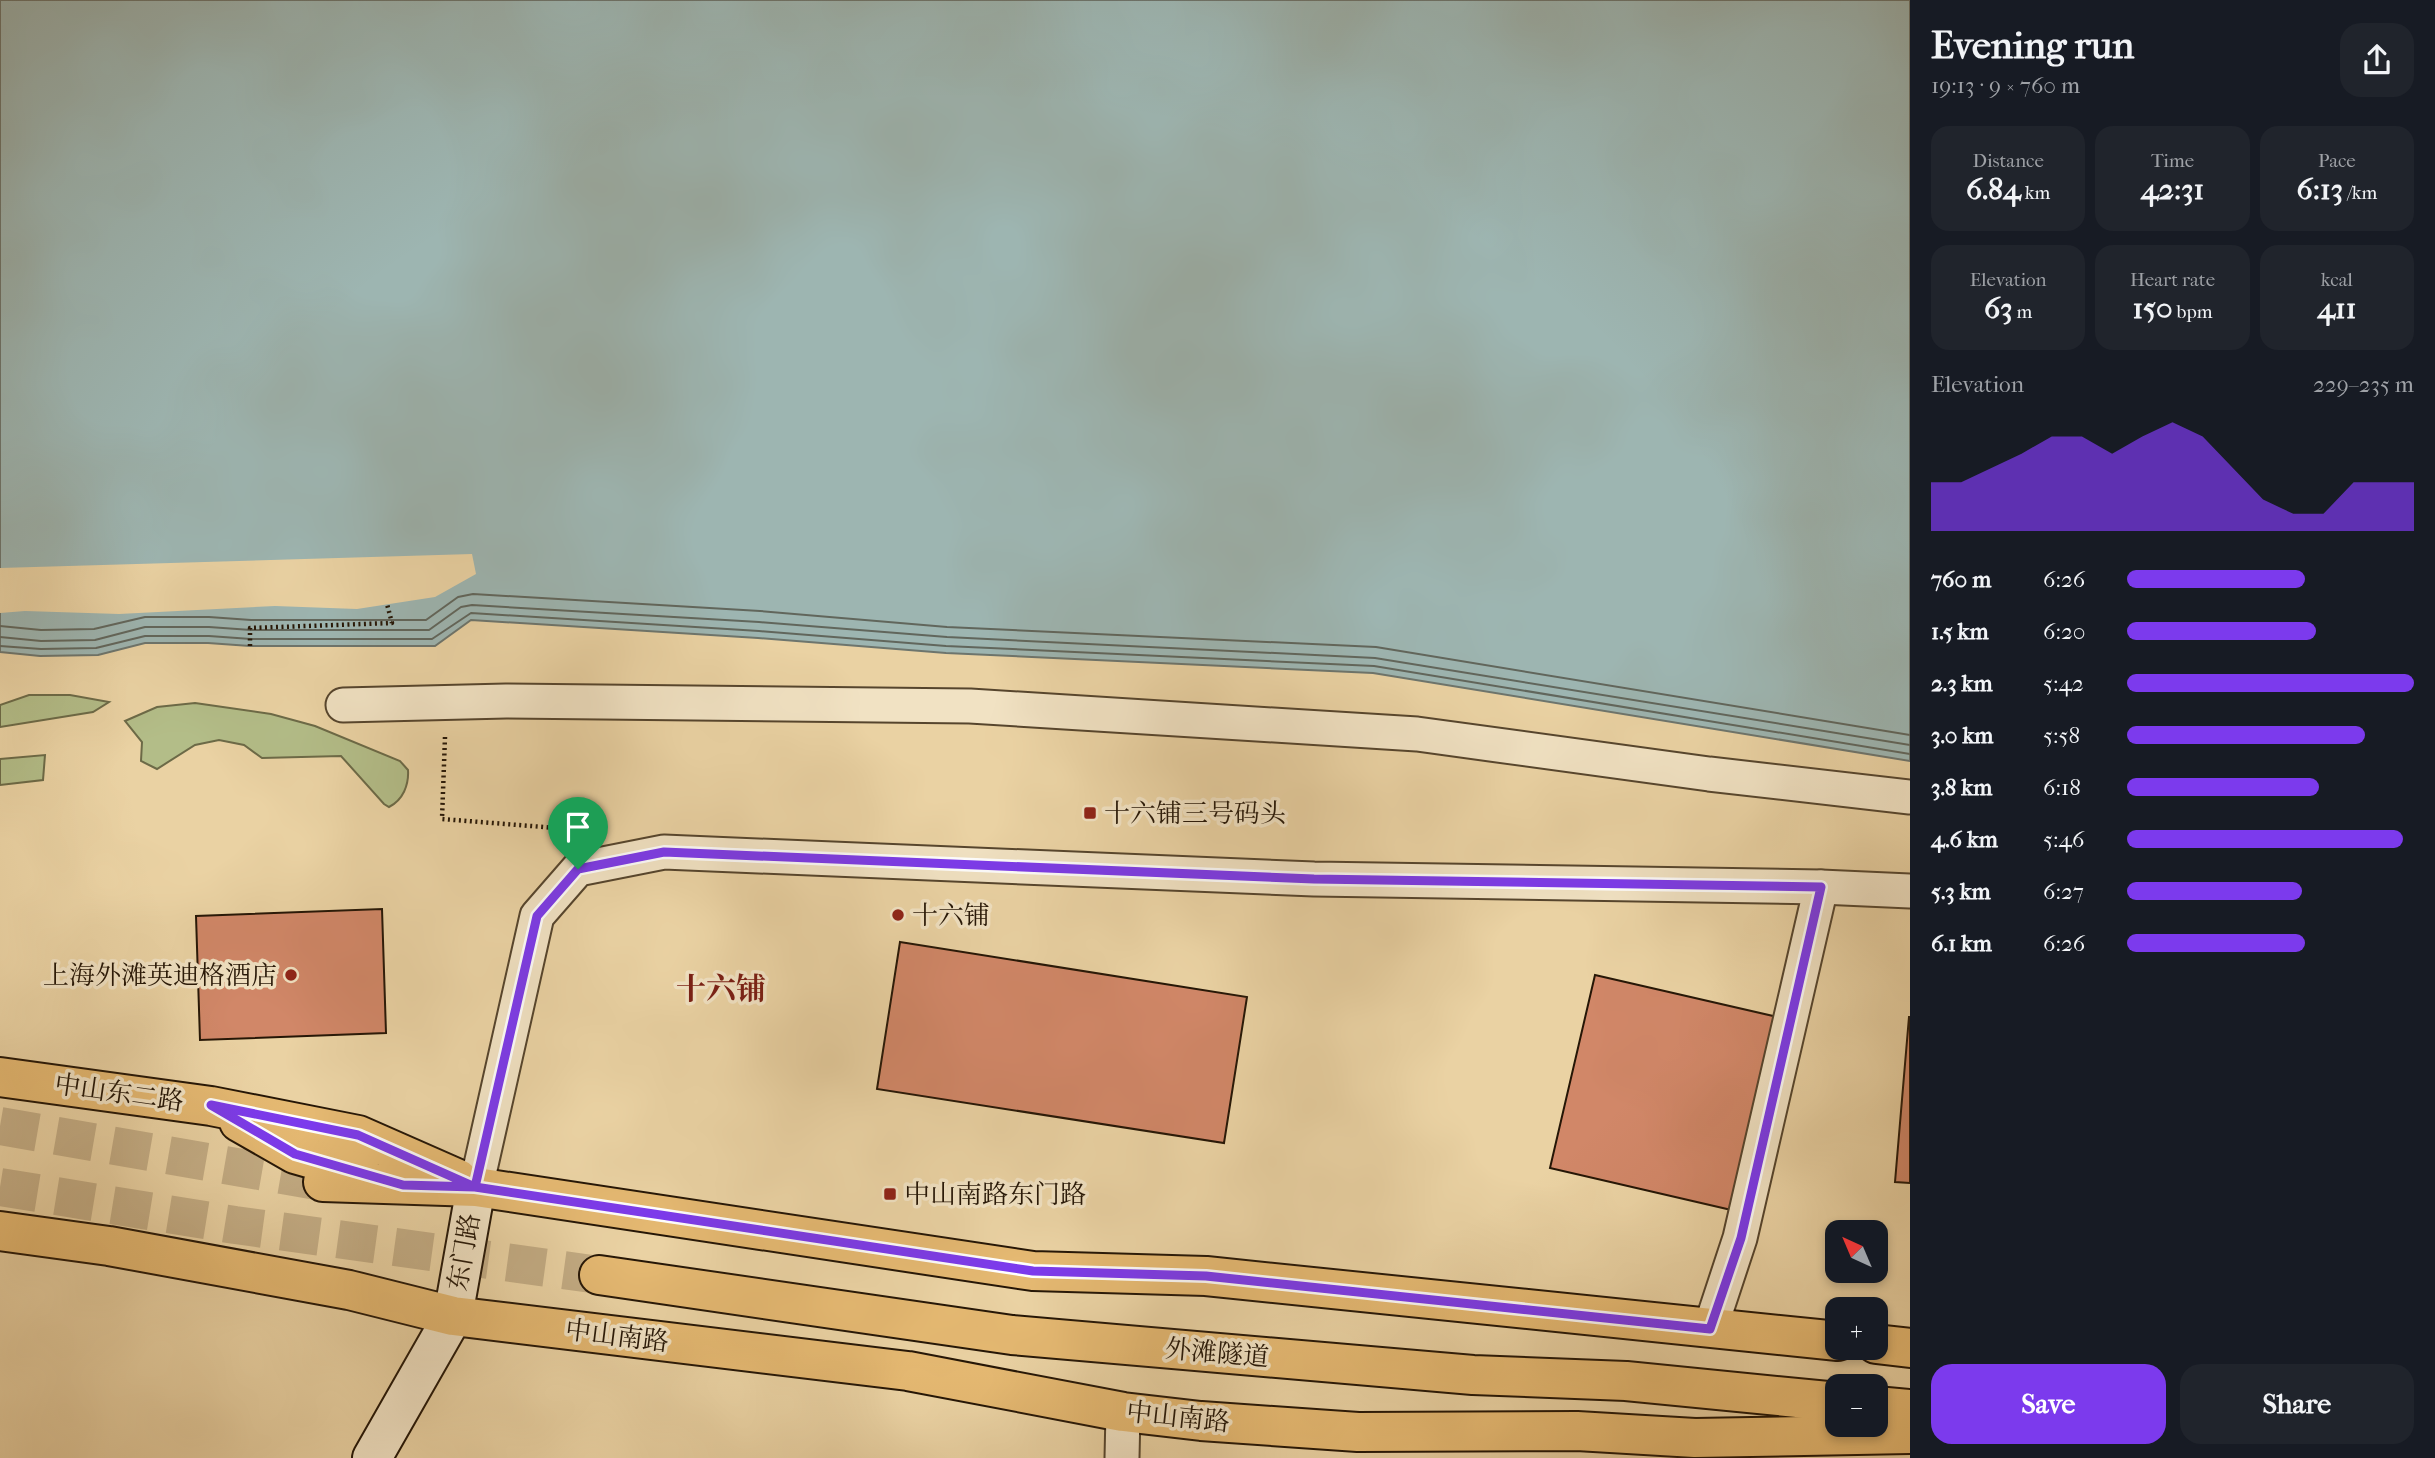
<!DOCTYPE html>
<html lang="en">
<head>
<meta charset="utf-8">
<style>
  :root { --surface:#171b24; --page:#20242c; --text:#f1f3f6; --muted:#9ea1a6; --accent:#7c3aed }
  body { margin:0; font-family:"IM FELL French Canon","Noto Serif SC",serif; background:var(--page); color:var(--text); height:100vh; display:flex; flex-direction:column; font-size:26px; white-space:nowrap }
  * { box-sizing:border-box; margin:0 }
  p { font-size:23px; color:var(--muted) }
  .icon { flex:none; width:38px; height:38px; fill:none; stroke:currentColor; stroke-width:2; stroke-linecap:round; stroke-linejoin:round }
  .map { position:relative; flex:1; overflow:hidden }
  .sheet { display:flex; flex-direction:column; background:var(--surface); width:525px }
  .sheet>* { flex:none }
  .needle { width:46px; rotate:316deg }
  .buttons { position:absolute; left:1825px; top:1220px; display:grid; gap:14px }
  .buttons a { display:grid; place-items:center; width:63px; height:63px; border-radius:14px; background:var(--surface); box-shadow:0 4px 10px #0003; font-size:35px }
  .pin { position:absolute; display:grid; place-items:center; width:60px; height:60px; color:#fff; margin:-72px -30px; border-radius:50% 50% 50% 0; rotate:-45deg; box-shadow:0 0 7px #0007 }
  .pin .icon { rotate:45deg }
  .round { display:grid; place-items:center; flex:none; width:74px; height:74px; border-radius:21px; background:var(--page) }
  .headline { display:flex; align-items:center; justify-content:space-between; height:119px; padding:0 21px }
  h1 { font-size:38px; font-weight:700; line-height:52px }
  .stats { display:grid; grid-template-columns:repeat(3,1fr); gap:10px; height:119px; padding:7px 21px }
  .stats div { display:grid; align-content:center; border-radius:18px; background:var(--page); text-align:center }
  .stats b { font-size:30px; font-weight:700 }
  .stats small { font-size:19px; font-weight:400 }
  .stats p { font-size:19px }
  .chart { height:196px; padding:14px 21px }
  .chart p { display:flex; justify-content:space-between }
  .chart svg { width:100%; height:126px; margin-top:7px; fill:var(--accent); opacity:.7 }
  .primary-button { display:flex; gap:14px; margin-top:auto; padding:14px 21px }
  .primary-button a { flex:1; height:80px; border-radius:21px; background:var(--accent); color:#fff; font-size:28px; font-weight:700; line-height:80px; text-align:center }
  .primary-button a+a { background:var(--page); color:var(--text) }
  ul { padding:0 21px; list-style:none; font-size:23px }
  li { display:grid; grid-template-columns:112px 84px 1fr; align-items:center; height:52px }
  li i { height:18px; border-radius:9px; background:var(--accent) }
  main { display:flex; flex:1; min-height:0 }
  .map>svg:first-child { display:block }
</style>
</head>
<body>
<main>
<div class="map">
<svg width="1910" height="1458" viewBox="0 0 1910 1458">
  <rect width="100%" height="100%" fill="#ead2a3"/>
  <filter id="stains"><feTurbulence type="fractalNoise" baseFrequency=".00286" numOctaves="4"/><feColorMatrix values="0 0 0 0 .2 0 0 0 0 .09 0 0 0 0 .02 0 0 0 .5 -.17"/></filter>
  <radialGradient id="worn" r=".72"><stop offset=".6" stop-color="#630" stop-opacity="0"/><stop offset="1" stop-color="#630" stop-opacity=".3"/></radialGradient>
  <g fill="#b3bd88" stroke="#6c6a47" stroke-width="2">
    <path d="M29 695H70L109 702 93 712 0 727V705Z"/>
    <path d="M195 703 271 714 315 726 400 761 408 770C409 785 403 800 389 807L384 804 341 756 262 758 244 745 219 740 195 745 157 769 141 761 142 742 125 721 157 707Z"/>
    <path d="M45 755 43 780 0 785V759Z"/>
  </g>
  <path fill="#9db5b1" stroke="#6d756d" stroke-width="2" d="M0 0H1910V761L1373 673 946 653 758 638 471 620 435 646H250L208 643H145L98 655 40 656 0 652Z"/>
  <path fill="#ead2a3" d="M472 554 476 574 435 597 357 609 275 606 119 614 25 611 0 613V568Z"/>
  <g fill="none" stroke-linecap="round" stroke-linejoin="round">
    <g stroke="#61665c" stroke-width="2">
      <path d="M0 626 41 630 94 629 145 617H209L251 620H426L458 597 473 594 760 611 947 627 1376 647 1910 735"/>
      <path d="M0 637 41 641 95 640 145 627H209L251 630H429L461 607 472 605 759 622 947 637 1375 658 1910 745"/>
      <path d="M0 646 41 649 96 648 145 636H209L251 639H432L471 613 759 631 946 646 1374 666 1910 754"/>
    </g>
  </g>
  <g fill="#d18768" stroke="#251606" stroke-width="2">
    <path d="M382 909 386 1033 200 1040 196 916Z"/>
    <path d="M900 942 1247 997 1224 1143 877 1089Z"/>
    <path d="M1595 975 1786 1019 1740 1212 1550 1168Z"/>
    <path d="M1909 1017H1910V1183L1895 1182Z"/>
  </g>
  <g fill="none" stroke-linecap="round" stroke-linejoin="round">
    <g stroke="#c3ac84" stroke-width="38" stroke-dasharray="38 19" stroke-linecap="butt">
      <path d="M0 1126 323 1182"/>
      <path d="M0 1187 235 1225 599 1275"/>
    </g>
    <g stroke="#56452d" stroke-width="37">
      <g id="street">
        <path d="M343 705 506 701 970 706 1417 734 1709 774 1910 797"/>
        <path d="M476 1187 537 916 578 869 664 852 1314 879 1821 887 1910 891"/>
        <path d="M1710 1329 1740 1238 1821 887"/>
        <path d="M1122 1458 1123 1412"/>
      </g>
    </g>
    <g stroke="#251606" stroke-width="42">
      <path id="secondary" d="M372 1458 453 1316 476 1187"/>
    </g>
    <g stroke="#251606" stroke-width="42">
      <g id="primary">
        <path d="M0 1077 211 1106 358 1135 458 1179"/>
        <path d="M239 1122 295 1154 361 1173"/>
        <path d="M323 1182 476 1187 1033 1271 1206 1276 1838 1341"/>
        <path d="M0 1231 109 1246 349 1290 453 1316 908 1371 1123 1412 1201 1421 1358 1432 1577 1431 1695 1438 1910 1434"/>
        <path d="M599 1275 1012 1335 1473 1375 1626 1381 1838 1402"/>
        <path d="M1876 1344 1910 1348"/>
        <path d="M1876 1406 1910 1409"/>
      </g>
    </g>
    <g stroke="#251606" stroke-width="4.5" stroke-dasharray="2 3.5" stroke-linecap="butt">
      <path d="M250 646V628L392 623 387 604"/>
      <path d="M445 737 442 819 569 829 571 837"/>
    </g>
    <use href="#street" stroke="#f1e2c3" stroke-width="33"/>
    <use href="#secondary" stroke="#f1e2c3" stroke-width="38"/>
    <use href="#primary" stroke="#e5b972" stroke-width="38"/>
  </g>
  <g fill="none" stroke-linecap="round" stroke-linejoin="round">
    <g stroke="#fff" stroke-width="14">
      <path id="route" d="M578 869 537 916 475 1187 358 1135 211 1105 295 1154 403 1185 475 1187 1033 1271 1206 1276 1710 1329 1741 1238 1821 887 1314 879 664 852 578 869"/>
    </g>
    <use href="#route" stroke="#7c3aed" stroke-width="9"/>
  </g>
  <g fill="#8f2418" stroke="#f1e2c3" stroke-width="2.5">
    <rect x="1083" y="806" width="14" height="14" rx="3.5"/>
    <circle cx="898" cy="915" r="7"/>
    <circle cx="291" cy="975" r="7"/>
    <rect x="883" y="1187" width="14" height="14" rx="3.5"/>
  </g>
  <g text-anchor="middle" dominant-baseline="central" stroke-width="7" stroke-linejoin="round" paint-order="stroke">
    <g font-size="26" fill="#251606" stroke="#f1e2c3" text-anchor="start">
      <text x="1104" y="813">十六铺三号码头</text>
      <text x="912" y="915">十六铺</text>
      <text x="277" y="975" text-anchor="end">上海外滩英迪格酒店</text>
      <text x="904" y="1194">中山南路东门路</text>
    </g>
    <g font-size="26" fill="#251606" stroke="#f1e2c3">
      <text transform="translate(119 1093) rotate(8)">中山东二路</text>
      <text transform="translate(464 1252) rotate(-80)">东门路</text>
      <text transform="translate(617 1336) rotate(7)">中山南路</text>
      <text transform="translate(1217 1353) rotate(5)">外滩隧道</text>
      <text transform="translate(1178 1417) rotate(6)">中山南路</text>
    </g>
    <g font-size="30" font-weight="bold" fill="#7a1f14" stroke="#f1e2c3">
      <text x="721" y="989">十六铺</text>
    </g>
  </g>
  <rect width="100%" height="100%" filter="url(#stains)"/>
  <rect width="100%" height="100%" fill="url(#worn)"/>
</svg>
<div class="buttons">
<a><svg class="needle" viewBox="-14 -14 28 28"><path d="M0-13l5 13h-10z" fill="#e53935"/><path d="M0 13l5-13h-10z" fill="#9ea1a6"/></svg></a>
<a>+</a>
<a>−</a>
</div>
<div class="pin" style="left:578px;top:869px;background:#1e9e55"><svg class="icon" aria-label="arrive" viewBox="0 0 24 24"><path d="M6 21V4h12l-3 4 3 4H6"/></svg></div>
</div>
<section class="sheet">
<div class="headline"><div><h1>Evening run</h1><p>19:13 · 9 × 760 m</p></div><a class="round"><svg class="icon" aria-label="share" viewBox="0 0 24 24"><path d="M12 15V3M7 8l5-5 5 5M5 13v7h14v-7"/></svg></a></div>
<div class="stats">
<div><p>Distance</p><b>6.84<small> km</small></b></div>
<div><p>Time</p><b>42:31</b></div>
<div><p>Pace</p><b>6:13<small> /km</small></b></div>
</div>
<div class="stats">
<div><p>Elevation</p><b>63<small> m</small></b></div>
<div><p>Heart rate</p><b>150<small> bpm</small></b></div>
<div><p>kcal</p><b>411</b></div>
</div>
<div class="chart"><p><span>Elevation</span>229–235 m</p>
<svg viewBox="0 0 160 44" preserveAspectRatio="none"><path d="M0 44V27L10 27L20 22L30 17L40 11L50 11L60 17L70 11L80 6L90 11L100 22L110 33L120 38L130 38L140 27L150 27L160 27V44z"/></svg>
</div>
<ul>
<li><b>760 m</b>6:26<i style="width:62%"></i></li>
<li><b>1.5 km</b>6:20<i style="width:66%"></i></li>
<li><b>2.3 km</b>5:42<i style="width:100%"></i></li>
<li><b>3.0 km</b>5:58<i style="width:83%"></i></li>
<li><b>3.8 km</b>6:18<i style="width:67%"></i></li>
<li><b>4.6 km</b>5:46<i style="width:96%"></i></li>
<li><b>5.3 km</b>6:27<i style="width:61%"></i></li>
<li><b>6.1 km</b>6:26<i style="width:62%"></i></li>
</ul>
<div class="primary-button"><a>Save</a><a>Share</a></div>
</section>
</main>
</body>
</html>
